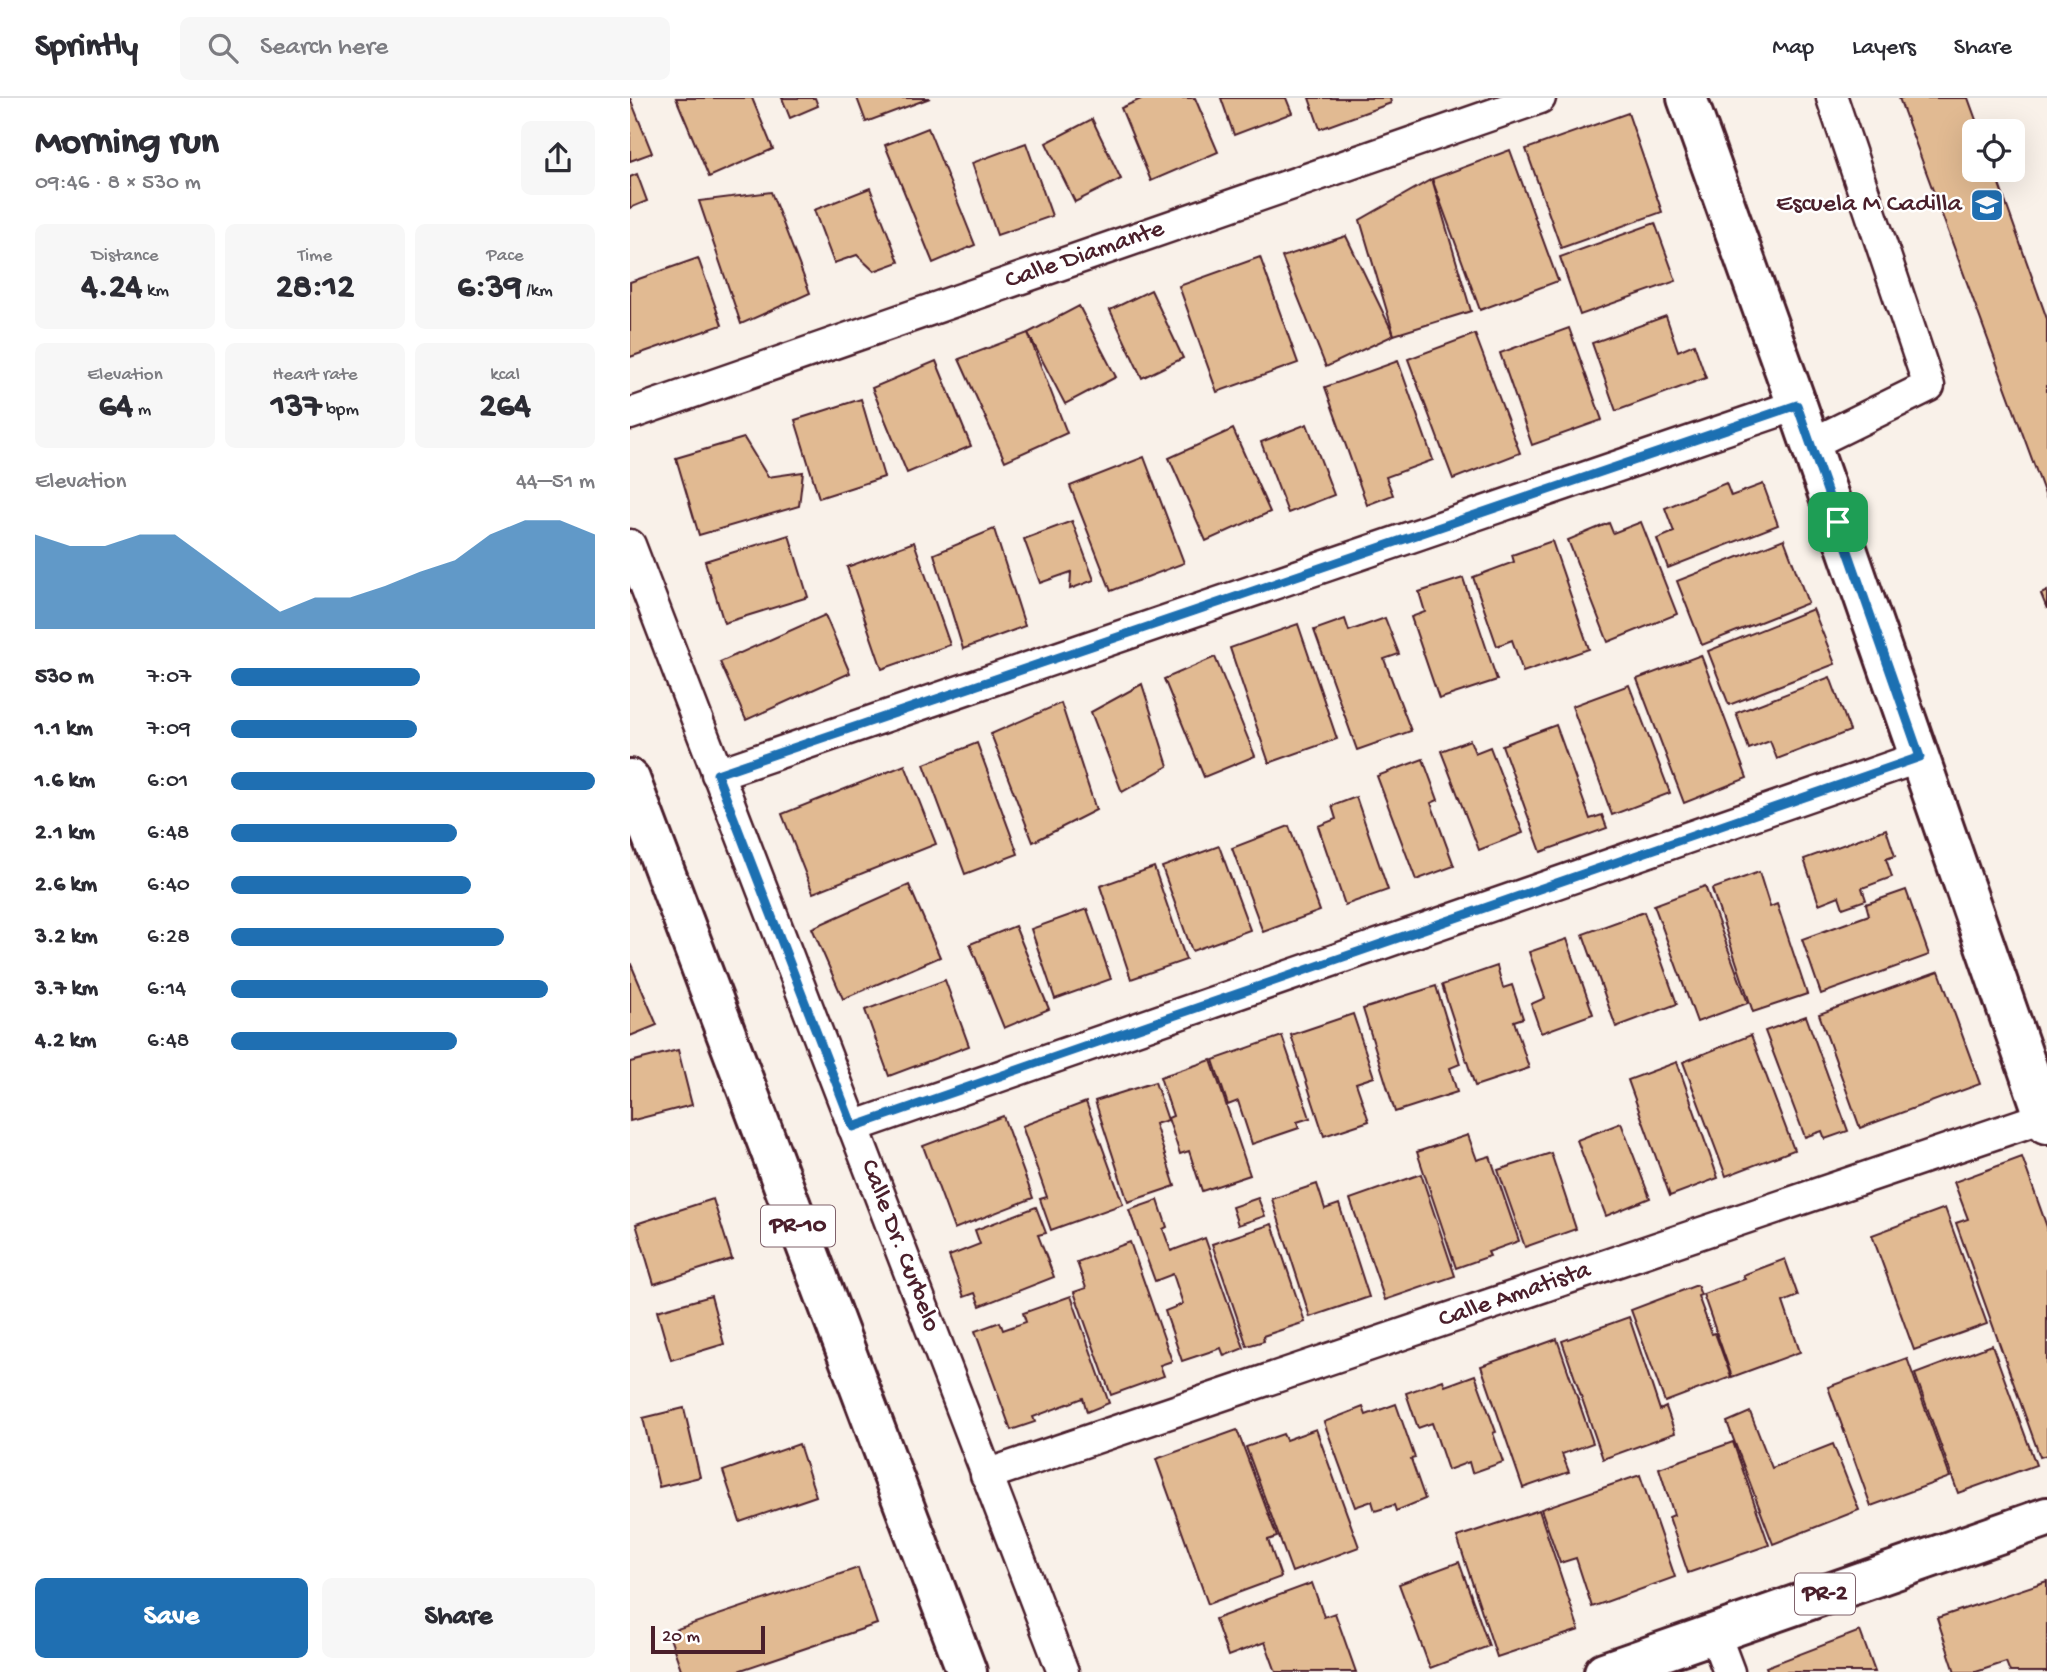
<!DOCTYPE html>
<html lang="en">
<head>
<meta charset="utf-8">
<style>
  :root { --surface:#fff; --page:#f7f7f7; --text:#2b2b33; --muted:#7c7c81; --line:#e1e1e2; --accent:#1f6fb2 }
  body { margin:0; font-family:"Gochi Hand",sans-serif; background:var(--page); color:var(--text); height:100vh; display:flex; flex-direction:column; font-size:26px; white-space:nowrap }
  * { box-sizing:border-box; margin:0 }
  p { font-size:23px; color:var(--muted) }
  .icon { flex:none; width:38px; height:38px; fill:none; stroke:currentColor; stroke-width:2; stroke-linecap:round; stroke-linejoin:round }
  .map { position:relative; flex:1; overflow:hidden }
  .drawer { display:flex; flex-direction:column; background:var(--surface); width:630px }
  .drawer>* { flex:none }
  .fabs { position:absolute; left:1332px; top:21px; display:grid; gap:14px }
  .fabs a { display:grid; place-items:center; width:63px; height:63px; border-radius:10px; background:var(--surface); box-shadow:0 7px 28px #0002; font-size:35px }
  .scale { position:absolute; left:21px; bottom:18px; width:114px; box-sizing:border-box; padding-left:7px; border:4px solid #4a1f2b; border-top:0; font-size:19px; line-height:24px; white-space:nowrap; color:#4a1f2b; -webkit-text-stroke:5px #fff; paint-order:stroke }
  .pin { position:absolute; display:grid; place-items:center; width:60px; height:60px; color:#fff; margin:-30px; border-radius:14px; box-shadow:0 4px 10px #0006 }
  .round { display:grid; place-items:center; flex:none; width:74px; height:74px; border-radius:10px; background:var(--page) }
  .head { display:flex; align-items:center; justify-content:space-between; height:119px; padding:0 35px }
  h1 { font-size:38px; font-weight:700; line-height:52px }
  .metrics { display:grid; grid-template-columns:repeat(3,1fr); gap:10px; height:119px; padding:7px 35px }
  .metrics div { display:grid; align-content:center; border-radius:10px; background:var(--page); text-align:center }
  .metrics b { font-size:35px; font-weight:700 }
  .metrics small { font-size:19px; font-weight:400 }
  .metrics p { font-size:19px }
  .chart { height:196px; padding:14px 35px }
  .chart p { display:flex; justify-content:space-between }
  .chart svg { width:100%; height:126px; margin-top:7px; fill:var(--accent); opacity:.7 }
  .button { display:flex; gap:14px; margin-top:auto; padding:14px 35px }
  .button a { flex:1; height:80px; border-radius:10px; background:var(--accent); color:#fff; font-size:28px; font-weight:700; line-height:80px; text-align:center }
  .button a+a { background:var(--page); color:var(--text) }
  ul { padding:0 35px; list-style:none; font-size:23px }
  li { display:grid; grid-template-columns:112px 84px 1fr; align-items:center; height:52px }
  li i { height:18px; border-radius:9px; background:var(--accent) }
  header { display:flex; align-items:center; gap:42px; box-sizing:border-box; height:98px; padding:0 35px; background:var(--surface); border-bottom:2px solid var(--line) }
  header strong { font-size:33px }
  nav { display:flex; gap:38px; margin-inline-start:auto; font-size:24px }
  .search { width:490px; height:63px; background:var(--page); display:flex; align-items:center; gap:18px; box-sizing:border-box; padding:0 24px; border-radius:10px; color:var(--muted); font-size:26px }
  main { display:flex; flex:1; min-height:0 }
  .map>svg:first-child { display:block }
</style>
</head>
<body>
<header>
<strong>Sprintly</strong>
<div class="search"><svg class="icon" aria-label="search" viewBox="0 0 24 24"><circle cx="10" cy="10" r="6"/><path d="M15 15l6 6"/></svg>Search here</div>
<nav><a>Map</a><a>Layers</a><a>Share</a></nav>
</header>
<main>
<section class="drawer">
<div class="head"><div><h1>Morning run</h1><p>09:46 · 8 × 530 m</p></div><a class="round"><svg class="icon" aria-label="share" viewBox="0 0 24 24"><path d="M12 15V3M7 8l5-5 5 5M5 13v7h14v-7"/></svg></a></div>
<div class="metrics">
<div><p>Distance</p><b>4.24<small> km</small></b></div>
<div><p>Time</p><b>28:12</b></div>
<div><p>Pace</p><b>6:39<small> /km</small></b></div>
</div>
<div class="metrics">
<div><p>Elevation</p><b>64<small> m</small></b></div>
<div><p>Heart rate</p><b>137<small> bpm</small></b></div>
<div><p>kcal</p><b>264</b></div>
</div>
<div class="chart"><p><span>Elevation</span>44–51 m</p>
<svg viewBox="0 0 160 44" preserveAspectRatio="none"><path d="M0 44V11L10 15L20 15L30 11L40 11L50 20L60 29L70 38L80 33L90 33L100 29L110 24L120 20L130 11L140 6L150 6L160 11V44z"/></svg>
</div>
<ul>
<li><b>530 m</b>7:07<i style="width:52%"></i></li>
<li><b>1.1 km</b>7:09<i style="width:51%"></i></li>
<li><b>1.6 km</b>6:01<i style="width:100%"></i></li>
<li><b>2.1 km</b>6:48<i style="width:62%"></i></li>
<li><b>2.6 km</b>6:40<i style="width:66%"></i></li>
<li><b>3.2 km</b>6:28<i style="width:75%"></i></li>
<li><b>3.7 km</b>6:14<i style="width:87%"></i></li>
<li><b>4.2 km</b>6:48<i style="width:62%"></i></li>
</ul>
<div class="button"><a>Save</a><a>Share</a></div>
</section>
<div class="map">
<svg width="1417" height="1574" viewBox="0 0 1417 1574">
  <rect width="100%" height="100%" fill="#f9f1e9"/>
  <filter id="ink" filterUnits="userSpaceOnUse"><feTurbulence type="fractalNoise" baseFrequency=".0143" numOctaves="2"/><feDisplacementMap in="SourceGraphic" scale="14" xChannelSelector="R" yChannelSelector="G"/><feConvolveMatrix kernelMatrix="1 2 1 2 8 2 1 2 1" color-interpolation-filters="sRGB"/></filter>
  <g filter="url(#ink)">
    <g fill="#e1ba92" stroke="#4a1f2b" stroke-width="2">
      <path d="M0 0 22 55 0 63Z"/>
      <path d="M46 0H122L143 51 79 79Z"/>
      <path d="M152 0H185L188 8 160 20Z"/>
      <path d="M227 0H300L236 24Z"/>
      <path d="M513 0H565L588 54 521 83 491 10Z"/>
      <path d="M591 0H656L662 15 604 37Z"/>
      <path d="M679 0H760L761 5 690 31Z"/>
      <path d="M1269 0H1338L1350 33H1344V72H1364L1417 221V402Z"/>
      <path d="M998 15 1032 114 931 150 896 51Z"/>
      <path d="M462 21 491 81 445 104 416 45Z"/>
      <path d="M298 30 345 147 303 165 255 47Z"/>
      <path d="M396 45 422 118 367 137 342 65Z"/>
      <path d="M880 52 928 183 850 212 802 81Z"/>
      <path d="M7 76 17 103 0 110V79Z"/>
      <path d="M802 81 841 213 764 237 730 122Z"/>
      <path d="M240 90 269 164 244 173 227 157 204 165 184 112Z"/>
      <path d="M141 94 180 195 111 226 69 103Z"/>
      <path d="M1025 125 1046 183 950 217 930 159Z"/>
      <path d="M716 138 764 237 696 269 652 159Z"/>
      <path d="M630 159 668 265 587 294 549 188Z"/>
      <path d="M68 160 92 227 0 259V184Z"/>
      <path d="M521 192 553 260 512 280 480 212Z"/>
      <path d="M449 208 486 279 435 306 398 235Z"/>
      <path d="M1036 218 1048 253 1064 246 1076 280 986 313 962 245Z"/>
      <path d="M939 230 972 322 902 347 870 255Z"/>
      <path d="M398 235 437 335 375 363 329 261Z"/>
      <path d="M845 236 890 355 823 381 778 261Z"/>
      <path d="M306 263 341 348 277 375 242 290Z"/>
      <path d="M768 263 803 362 756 379 763 397 737 407 695 289Z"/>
      <path d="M231 301 254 379 189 400 165 322Z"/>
      <path d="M677 326 704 397 658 415 631 344Z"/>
      <path d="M603 331 640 414 576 443 539 360Z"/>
      <path d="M114 340 138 379 173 374 169 408 69 437 46 360Z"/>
      <path d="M514 359 554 465 481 493 440 388Z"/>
      <path d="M1096 385 1101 398 1133 386 1148 427 1038 470 1027 441 1044 434 1035 410Z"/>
      <path d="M442 423 464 482 440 491 441 474 410 485 394 441Z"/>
      <path d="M1011 424 1047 516 978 544 938 442 979 425 983 435Z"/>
      <path d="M364 431 395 528 333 551 304 456Z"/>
      <path d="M159 437 178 499 94 525 75 463Z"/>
      <path d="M1154 441 1178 505 1072 547 1047 483Z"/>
      <path d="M922 443 959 551 893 574 882 542 867 548 843 479 884 464 882 457Z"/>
      <path d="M284 444 320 547 252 571 217 469Z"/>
      <path d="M833 480 867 582 809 601 781 519 795 514 789 494Z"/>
      <path d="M1417 493V511L1411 496Z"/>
      <path d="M1183 511 1205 566 1099 607 1078 553Z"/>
      <path d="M195 517 220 575 116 622 90 564Z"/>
      <path d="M755 520 769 556 754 561 781 633 727 652 684 532 715 521 719 533Z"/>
      <path d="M668 526 707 641 639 665 600 550Z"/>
      <path d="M1071 557 1117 680 1054 705 1007 581Z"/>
      <path d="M585 559 625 658 574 679 534 581Z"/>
      <path d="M1200 579 1220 633 1147 661 1140 643 1119 651 1106 615Z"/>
      <path d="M512 586 538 668 492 694 461 614Z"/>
      <path d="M999 587 1040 695 982 717 942 608Z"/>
      <path d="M431 605 466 712 403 744 361 636Z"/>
      <path d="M926 627 960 721 972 717 977 730 911 754 872 647Z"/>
      <path d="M840 642 845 655 860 649 893 735 849 752 811 653Z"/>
      <path d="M347 645 388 756 335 776 294 666Z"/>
      <path d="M793 661 808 702 801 705 824 768 786 782 747 678Z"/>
      <path d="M275 667 306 746 183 795 152 716Z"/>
      <path d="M726 699 758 792 715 807 688 728 706 721 702 708Z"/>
      <path d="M659 728 690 813 633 834 602 750Z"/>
      <path d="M1256 731 1265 758 1256 761 1262 779 1232 790 1236 802 1213 810 1209 798 1189 806 1174 761Z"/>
      <path d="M589 748 620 832 562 853 532 769Z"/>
      <path d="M524 769 556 862 501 881 470 788Z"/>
      <path d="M1129 774 1140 809 1147 806 1177 896 1123 914 1082 791Z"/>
      <path d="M279 787 310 859 213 901 182 830Z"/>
      <path d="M1075 788 1118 905 1067 924 1024 807Z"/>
      <path d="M1276 792 1299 857 1191 896 1172 841 1239 817 1236 806Z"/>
      <path d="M457 811 481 881 425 901 401 831Z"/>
      <path d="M1014 814 1047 906 986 929 953 836Z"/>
      <path d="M385 828 419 911 374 930 340 846Z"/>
      <path d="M937 841 963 916 911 935 901 906 915 900 899 854Z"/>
      <path d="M0 864 27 927 0 938Z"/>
      <path d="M867 868 873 890 882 887 893 920 884 923 899 970 845 988 812 887Z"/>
      <path d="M1309 873 1350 986 1230 1030 1189 916Z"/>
      <path d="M315 882 339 948 259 978 235 912Z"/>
      <path d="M806 888 830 966 820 970 827 994 765 1014 733 911Z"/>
      <path d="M723 916 744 979 726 985 739 1023 694 1038 661 937Z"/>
      <path d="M1176 918 1218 1033 1195 1041 1192 1033 1175 1039 1135 933Z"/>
      <path d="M1121 937 1164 1052 1096 1078 1053 964Z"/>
      <path d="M652 938 680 1020 667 1024 669 1030 622 1046 608 1003 598 1007 583 962Z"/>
      <path d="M48 952 62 1007 0 1023V964Z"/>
      <path d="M581 962 620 1077 572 1093 559 1053 550 1056 538 1020 543 1018 530 979Z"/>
      <path d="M1047 964 1088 1080 1040 1098 998 982Z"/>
      <path d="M525 984 538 1022 525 1026 545 1088 498 1104 465 1003Z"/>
      <path d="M456 1004 493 1106 421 1132 410 1101 417 1099 392 1028Z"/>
      <path d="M373 1018 403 1100 324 1131 293 1048Z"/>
      <path d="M991 1025 1020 1100 976 1118 947 1042Z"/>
      <path d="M838 1037 847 1062 860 1058 889 1143 858 1154 860 1158 826 1170 787 1054Z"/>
      <path d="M921 1055 946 1131 895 1149 868 1072Z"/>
      <path d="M1392 1059 1417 1129V1357L1410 1359 1326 1125 1338 1121 1324 1084Z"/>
      <path d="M791 1076 825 1178 755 1202 720 1101Z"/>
      <path d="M687 1086 695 1111 709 1106 739 1199 680 1219 642 1101Z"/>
      <path d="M628 1100 635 1118 608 1127 602 1109Z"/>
      <path d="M83 1101 102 1161 24 1186 6 1126Z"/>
      <path d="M528 1102 537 1129 533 1131 541 1153 575 1140 614 1250 594 1258 591 1250 552 1263 535 1213 553 1206 543 1176 525 1183 499 1112Z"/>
      <path d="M406 1109 416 1135 408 1137 424 1179 350 1208 345 1195 334 1199 319 1158 350 1146 345 1132Z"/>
      <path d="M1315 1110 1357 1226 1284 1252 1242 1137Z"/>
      <path d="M642 1126 675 1224 633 1238 634 1243 617 1248 582 1146Z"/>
      <path d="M500 1144 542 1263 530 1267 534 1278 481 1297 444 1194 456 1190 447 1164Z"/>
      <path d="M1155 1161 1168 1198 1153 1204 1170 1254 1102 1279 1073 1196 1115 1181 1113 1177Z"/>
      <path d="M1067 1187 1071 1197 1068 1198 1082 1236 1085 1235 1101 1279 1035 1304 1001 1212Z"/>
      <path d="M81 1198 94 1246 41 1262 27 1213Z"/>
      <path d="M441 1198 479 1305 457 1314 453 1300 403 1319 405 1324 381 1332 345 1233 370 1224 373 1232 396 1224 393 1215Z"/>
      <path d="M999 1219 1030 1312 1036 1309 1045 1335 973 1361 932 1243Z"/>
      <path d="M927 1241 963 1345 932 1356 939 1374 893 1390 851 1268Z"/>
      <path d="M1362 1247 1406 1367 1328 1395 1285 1276Z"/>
      <path d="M1277 1260 1320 1379 1241 1408 1198 1289Z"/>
      <path d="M845 1277 866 1334 863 1335 873 1364 842 1375 839 1364 818 1372 802 1325 788 1330 776 1295 813 1282 815 1288Z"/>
      <path d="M766 1306 785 1360 781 1361 795 1401 766 1413 764 1407 745 1413 742 1403 725 1409 694 1324 733 1309 736 1317Z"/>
      <path d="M54 1310 70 1379 29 1389 13 1320Z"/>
      <path d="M1120 1314 1142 1370 1203 1346 1229 1412 1143 1446 1097 1324Z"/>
      <path d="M686 1331 729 1449 662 1474 616 1349 653 1336 656 1342Z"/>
      <path d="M607 1332 647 1439 638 1442 651 1479 578 1506 526 1361Z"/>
      <path d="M1103 1344 1139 1447 1058 1475 1039 1419 1044 1417 1029 1370Z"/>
      <path d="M169 1346 186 1398 110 1424 93 1373Z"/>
      <path d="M1010 1377 1045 1479 962 1509 946 1460 930 1465 911 1411Z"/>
      <path d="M909 1412 949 1532 867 1559 827 1439Z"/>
      <path d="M829 1464 859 1548 800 1570 769 1486Z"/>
      <path d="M228 1470 247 1526 105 1574H52L38 1534Z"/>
      <path d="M1417 1483V1574H1380L1376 1564 1346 1574H1325L1307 1520Z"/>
      <path d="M682 1485 694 1519 705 1515 726 1574H646L635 1544 598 1558 585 1521Z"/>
      <path d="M1230 1533 1245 1574H1138L1136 1569Z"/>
    </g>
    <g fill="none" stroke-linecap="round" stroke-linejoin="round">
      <g stroke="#4a1f2b" stroke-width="35">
        <g id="minor">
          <path d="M0 316 910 0"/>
          <path d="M1181 346 1299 288 1202 0"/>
          <path d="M0 447 433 1574"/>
          <path d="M87 676 1167 307"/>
          <path d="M223 1029 1290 659"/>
          <path d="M356 1377 1414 1019"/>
          <path d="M1084 1534 1099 1574"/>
        </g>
      </g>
      <g stroke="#4a1f2b" stroke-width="44">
        <path id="tertiary" d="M1057 0 1167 307 1417 1026"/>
      </g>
      <g stroke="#4a1f2b" stroke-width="44">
        <g id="primary">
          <path d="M0 681 337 1574"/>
          <path d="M974 1574 1417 1419"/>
        </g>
      </g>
      <use href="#minor" stroke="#fff" stroke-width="30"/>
      <use href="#tertiary" stroke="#fff" stroke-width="38"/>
      <use href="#primary" stroke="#fff" stroke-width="38"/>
    </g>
  </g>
  <g fill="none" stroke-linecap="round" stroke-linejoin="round" filter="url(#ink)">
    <g stroke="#fff" stroke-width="14">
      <path id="route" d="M1167 307 1290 659 223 1029 87 676Z"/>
    </g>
    <use href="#route" stroke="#1f6fb2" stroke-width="9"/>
  </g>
  <defs>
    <g id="school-square" transform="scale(1.75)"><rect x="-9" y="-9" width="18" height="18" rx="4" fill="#1f6fb2" stroke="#fff"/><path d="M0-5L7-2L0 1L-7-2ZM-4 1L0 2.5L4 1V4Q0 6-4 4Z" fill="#fff"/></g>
  </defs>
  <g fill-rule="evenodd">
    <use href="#school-square" x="1357" y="107"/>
  </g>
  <g text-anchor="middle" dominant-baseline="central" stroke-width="5" stroke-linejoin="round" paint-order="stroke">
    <g fill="#fff" stroke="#80626b" stroke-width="2">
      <rect x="131" y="1107.5" width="74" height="41" rx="5"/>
      <rect x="1165" y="1475.5" width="60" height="41" rx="5"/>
    </g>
    <g font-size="24" font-weight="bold" fill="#4a1f2b">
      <text x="168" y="1128">PR-10</text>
      <text x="1195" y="1496">PR-2</text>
    </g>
    <g font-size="26" fill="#4a1f2b" stroke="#fff" text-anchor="end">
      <text x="1332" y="107">Escuela M Cadilla</text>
    </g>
    <g font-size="26" fill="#4a1f2b" stroke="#fff">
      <text transform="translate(455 158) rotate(-19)">Calle Diamante</text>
      <text transform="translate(269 1148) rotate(69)">Calle Dr. Curbelo</text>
      <text transform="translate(885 1198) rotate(-19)">Calle Amatista</text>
    </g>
  </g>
</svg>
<div class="fabs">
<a><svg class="icon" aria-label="locate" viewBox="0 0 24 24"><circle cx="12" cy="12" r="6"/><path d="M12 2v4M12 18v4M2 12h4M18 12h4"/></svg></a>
</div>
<div class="scale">20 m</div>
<div class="pin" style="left:1208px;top:424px;background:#1e9e55"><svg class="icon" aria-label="arrive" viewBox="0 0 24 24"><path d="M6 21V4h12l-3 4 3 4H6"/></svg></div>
</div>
</main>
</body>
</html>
